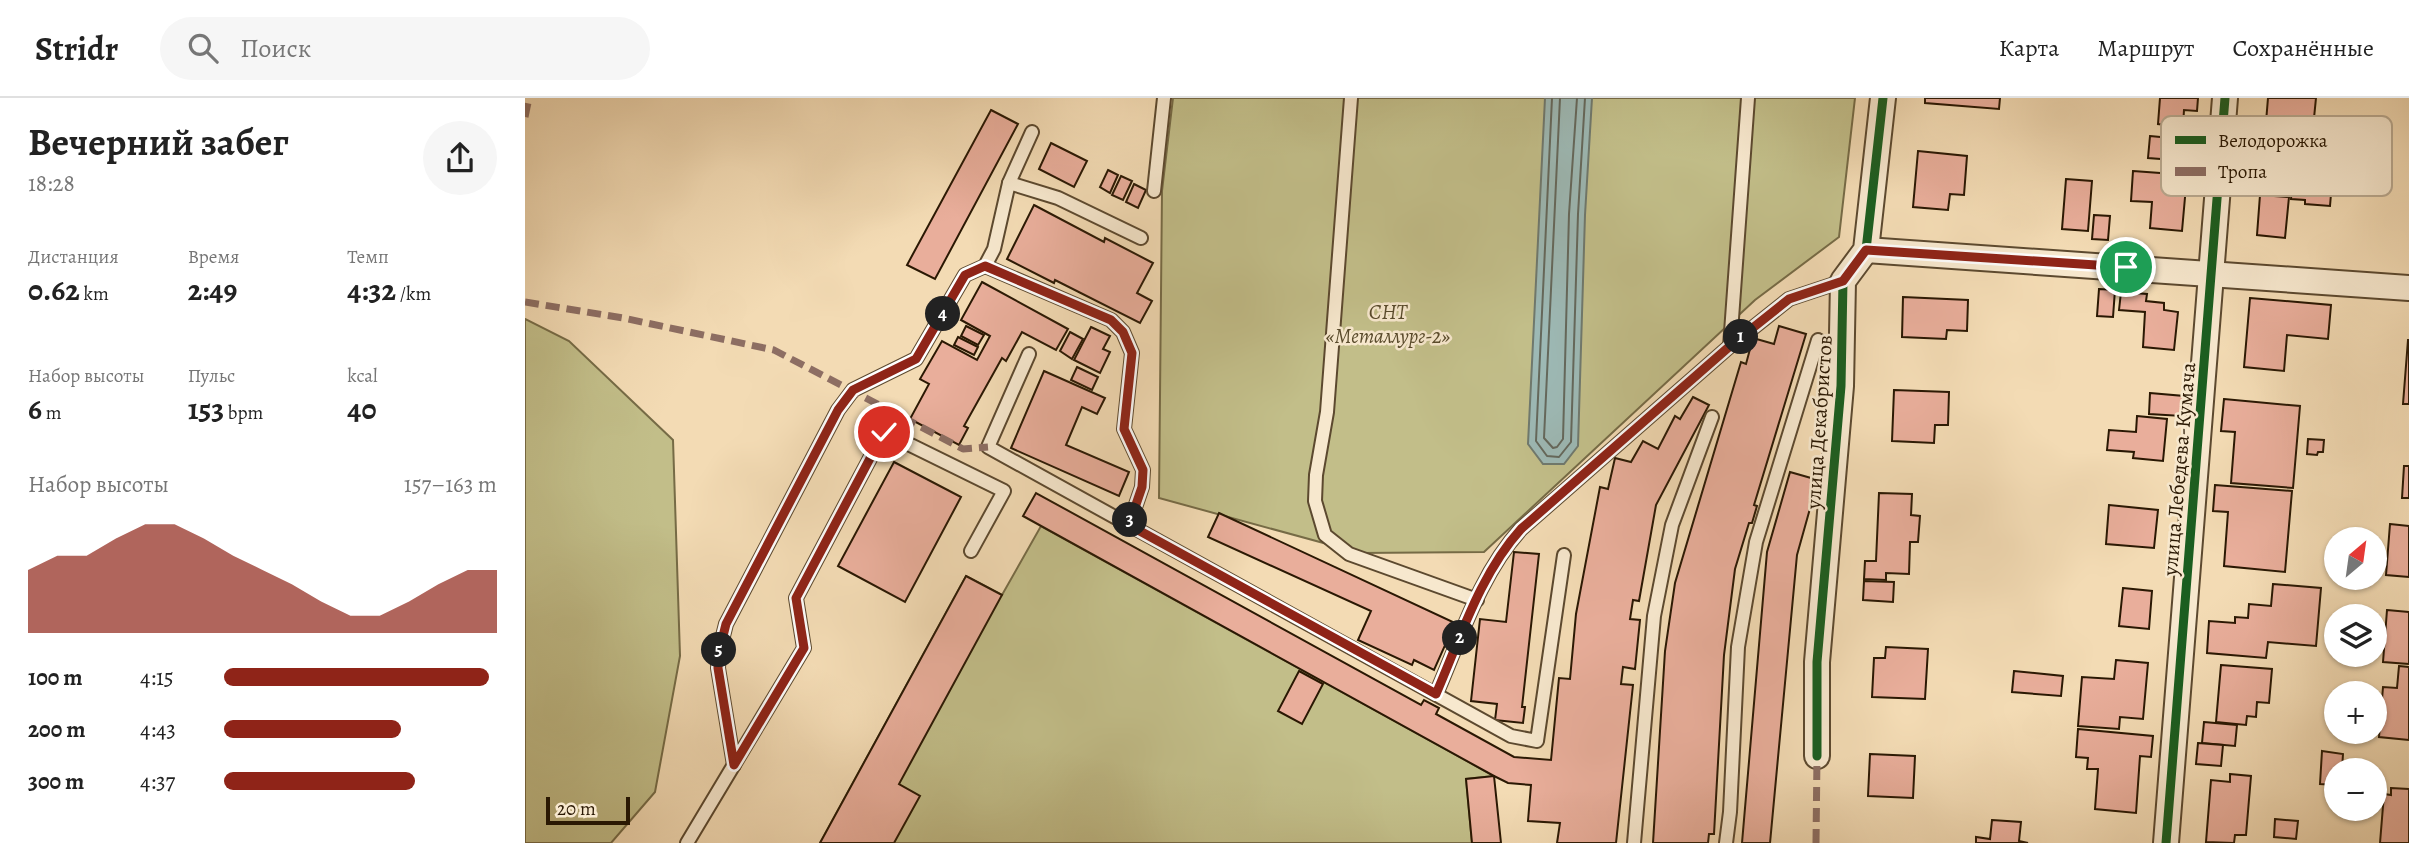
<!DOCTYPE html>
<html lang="ru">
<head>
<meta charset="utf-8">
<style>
  :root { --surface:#fff; --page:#f6f6f6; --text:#222; --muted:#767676; --line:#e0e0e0; --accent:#8f2418 }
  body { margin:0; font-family:Alegreya,serif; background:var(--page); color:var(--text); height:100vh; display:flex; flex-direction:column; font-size:26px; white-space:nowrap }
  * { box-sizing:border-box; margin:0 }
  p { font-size:23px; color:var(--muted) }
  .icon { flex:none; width:38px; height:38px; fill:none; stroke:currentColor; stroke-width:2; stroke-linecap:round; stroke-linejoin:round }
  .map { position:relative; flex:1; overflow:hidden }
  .side { display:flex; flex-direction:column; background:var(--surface); width:525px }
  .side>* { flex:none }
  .needle { width:46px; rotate:29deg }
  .buttons { position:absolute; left:1799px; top:429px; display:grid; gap:14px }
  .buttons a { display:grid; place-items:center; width:63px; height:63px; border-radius:50%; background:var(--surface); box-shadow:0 2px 5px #0004; font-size:35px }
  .scale { position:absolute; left:21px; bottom:18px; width:84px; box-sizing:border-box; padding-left:7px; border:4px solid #2a1803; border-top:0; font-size:19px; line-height:24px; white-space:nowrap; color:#2a1803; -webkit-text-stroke:5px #f7e8ce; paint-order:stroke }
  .pin { position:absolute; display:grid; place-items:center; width:60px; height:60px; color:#fff; margin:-30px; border:4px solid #fff; border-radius:50%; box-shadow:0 2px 7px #0007 }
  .km { position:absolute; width:35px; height:35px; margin:-18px; border-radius:50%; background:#222; color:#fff; font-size:19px; line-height:35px; text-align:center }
  .round { display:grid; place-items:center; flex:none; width:74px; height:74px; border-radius:37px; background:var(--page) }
  .overview { display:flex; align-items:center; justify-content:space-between; height:119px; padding:0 28px }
  h1 { font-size:38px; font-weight:700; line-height:52px }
  .metrics { display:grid; grid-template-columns:repeat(3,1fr); gap:10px; height:119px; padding:7px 28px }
  .metrics div { display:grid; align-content:center }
  .metrics b { font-size:30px; font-weight:700 }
  .metrics small { font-size:19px; font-weight:400 }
  .metrics p { font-size:19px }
  .chart { height:196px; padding:14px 28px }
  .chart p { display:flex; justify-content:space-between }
  .chart svg { width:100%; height:126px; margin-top:7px; fill:var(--accent); opacity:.7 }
  ul { padding:0 28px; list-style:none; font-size:23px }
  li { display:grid; grid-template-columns:112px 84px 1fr; align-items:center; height:52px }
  li i { height:18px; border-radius:9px; background:var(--accent) }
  header { display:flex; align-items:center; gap:42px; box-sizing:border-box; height:98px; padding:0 35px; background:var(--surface); border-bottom:2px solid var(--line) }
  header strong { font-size:33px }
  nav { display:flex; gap:38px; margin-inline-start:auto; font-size:24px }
  .search { width:490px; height:63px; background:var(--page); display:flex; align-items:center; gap:18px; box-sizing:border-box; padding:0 24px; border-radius:38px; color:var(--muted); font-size:26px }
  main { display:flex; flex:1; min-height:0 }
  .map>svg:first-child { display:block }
</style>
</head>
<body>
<header>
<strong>Stridr</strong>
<div class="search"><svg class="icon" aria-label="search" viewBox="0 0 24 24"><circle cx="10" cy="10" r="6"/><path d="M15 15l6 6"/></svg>Поиск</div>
<nav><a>Карта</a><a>Маршрут</a><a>Сохранённые</a></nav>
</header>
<main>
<section class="side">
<div class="overview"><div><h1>Вечерний забег</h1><p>18:28</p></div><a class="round"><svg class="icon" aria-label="share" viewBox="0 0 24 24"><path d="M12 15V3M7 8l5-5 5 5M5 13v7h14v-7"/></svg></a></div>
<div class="metrics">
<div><p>Дистанция</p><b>0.62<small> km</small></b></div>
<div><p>Время</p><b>2:49</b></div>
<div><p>Темп</p><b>4:32<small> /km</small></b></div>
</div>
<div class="metrics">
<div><p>Набор высоты</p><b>6<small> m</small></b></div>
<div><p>Пульс</p><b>153<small> bpm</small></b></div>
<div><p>kcal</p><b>40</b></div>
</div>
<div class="chart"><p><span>Набор высоты</span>157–163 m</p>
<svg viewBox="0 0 160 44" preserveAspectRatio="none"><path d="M0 44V22L10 17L20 17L30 11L40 6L50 6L60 11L70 17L80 22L90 27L100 33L110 38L120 38L130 33L140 27L150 22L160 22V44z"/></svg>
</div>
<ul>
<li><b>100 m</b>4:15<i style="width:97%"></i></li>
<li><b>200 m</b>4:43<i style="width:65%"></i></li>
<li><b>300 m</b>4:37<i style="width:70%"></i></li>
</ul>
</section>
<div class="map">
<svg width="1884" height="745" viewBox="0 0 1884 745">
  <rect width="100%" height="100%" fill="#f3dbb4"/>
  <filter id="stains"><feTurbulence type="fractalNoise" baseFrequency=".00286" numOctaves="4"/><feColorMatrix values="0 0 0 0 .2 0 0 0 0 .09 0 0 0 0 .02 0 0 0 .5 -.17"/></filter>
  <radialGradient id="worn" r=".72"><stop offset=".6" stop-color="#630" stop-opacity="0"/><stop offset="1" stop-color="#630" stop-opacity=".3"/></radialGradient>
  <g fill="#c2be89" stroke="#766b46" stroke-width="2">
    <path d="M648 0H1330L1314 139 1230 202 959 454 835 455 634 400 637 93Z"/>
    <path d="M0 221 44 243 148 342 155 558 130 694 86 745H0Z"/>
    <path d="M516 428 969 678 941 681 947 745H295L441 478 477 497Z"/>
  </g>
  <path fill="#9db9b5" stroke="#6f796e" stroke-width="2" d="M1020 0H1067L1060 117 1053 348 1039 366H1018L1003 346Z"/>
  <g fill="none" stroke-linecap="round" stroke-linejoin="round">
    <g stroke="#64685c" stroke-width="2">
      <path d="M1027 0 1011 343 1022 358 1034 359 1046 344 1053 116 1060 0"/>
      <path d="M1035 0 1019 340 1028 350 1032 349 1038 341 1044 116 1052 0"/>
    </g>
  </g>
  <g fill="#e9ae9b" stroke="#2a1803" stroke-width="2">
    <path d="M1400 0H1475L1474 11 1400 5Z"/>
    <path d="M1635 0H1673L1672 13 1659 12 1658 29 1633 26Z"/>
    <path d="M1743 0H1791L1787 40 1740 36Z"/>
    <path d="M466 12 493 26 410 181 382 167Z"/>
    <path d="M1625 38 1677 43 1675 64 1623 60Z"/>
    <path d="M526 45 562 63 549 89 514 71Z"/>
    <path d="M1393 53 1442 58 1439 97 1425 96 1423 112 1388 109Z"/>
    <path d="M1760 56 1809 60 1805 108 1780 106V102L1766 101 1768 81 1758 80Z"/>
    <path d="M583 72 593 77 585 95 575 89Z"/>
    <path d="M1608 73 1662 77 1657 133 1625 130 1627 104 1606 103Z"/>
    <path d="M596 78 607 83 598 102 587 97Z"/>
    <path d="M1541 81 1567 83 1563 133 1537 131Z"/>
    <path d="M609 86 621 92 613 110 601 104Z"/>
    <path d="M1735 97 1764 99 1760 140 1732 137Z"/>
    <path d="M509 107 579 144 580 140 628 165 612 195 627 203 615 225 530 182 529 185 482 161Z"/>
    <path d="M1569 117 1585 118 1583 142 1567 141Z"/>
    <path d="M457 184 543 231 531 252 497 234 481 263 477 260 439 328 443 330 434 347 385 321 404 286 395 281 417 243 452 262 465 238 436 222Z"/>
    <path d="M1574 191 1590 192 1588 219 1572 218Z"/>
    <path d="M1596 194 1622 196 1621 203 1639 205V212L1653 214 1649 252 1618 249 1620 214 1594 212Z"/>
    <path d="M1378 199 1443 202 1442 233 1422 232 1421 241 1377 239Z"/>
    <path d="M1725 200 1806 207 1803 241 1762 237 1759 273 1719 269Z"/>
    <path d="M441 228 459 237 453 247 436 238Z"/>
    <path d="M1254 228 1281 236 1229 407 1232 408 1227 425H1224L1210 471 1199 557 1189 736H1184L1183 745H1128L1140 553 1150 485 1216 264 1221 266 1228 240 1249 246Z"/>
    <path d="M566 229 585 238 578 251 585 254 575 275 549 262Z"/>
    <path d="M545 234 558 241 547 261 535 253Z"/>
    <path d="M433 239 453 249 449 257 429 247Z"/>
    <path d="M1883 242H1884V306H1878Z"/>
    <path d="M552 269 573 279 567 292 546 282Z"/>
    <path d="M519 273 580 300 572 316 557 309 541 347 604 374 594 398 486 350Z"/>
    <path d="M1369 292 1424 294 1423 327H1410L1409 345 1367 343Z"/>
    <path d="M1625 295 1659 298 1657 318 1624 316Z"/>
    <path d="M1168 299 1184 307 1131 407 1114 503 1108 502 1105 521 1115 522 1110 571 1098 569 1096 586 1108 587 1091 745H1032L1035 725 1003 723 1006 687 983 685 969 678 498 418 511 395 896 607 899 602 914 610 911 616 989 659 1026 662 1034 580 1045 581 1051 516 1075 389 1083 391 1090 360 1106 364 1118 343 1133 351 1150 318 1155 321Z"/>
    <path d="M1699 301 1775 308 1768 390 1706 385 1710 334 1696 333Z"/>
    <path d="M1612 318 1642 321 1638 363 1608 360 1609 354 1582 352 1584 332 1611 334Z"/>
    <path d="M1783 341 1799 342 1798 354H1793L1792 357 1782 356Z"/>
    <path d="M369 364 436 399 380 504 313 468Z"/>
    <path d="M1879 368H1884V400H1877Z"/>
    <path d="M1265 374 1293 382 1272 457 1245 745H1217L1242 454Z"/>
    <path d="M1690 387 1767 393 1760 474 1699 468 1703 414 1688 413Z"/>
    <path d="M1354 395 1387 396 1386 417 1395 418 1393 444H1385L1384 476 1361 475V482L1339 481 1340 463H1351Z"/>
    <path d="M1584 407 1633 412 1629 450 1581 446Z"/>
    <path d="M694 415 930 525 909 572 889 562 887 567 833 542 846 513 683 439Z"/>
    <path d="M1865 426 1884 428V479L1861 477Z"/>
    <path d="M989 454 1014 456 997 609H1000L998 625 970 622 972 606 946 603 955 521 981 524Z"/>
    <path d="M441 478 477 497 374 686 395 698 369 745H295Z"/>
    <path d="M1339 483 1369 484 1368 504 1338 502Z"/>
    <path d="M1748 486 1796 490 1791 548 1743 544 1741 560 1682 555 1684 523 1710 525V519L1723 520 1724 506 1746 508Z"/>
    <path d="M1598 490 1627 493 1624 531 1594 528Z"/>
    <path d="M1862 512 1884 514V566L1858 564Z"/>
    <path d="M1361 549 1403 551 1400 601 1347 599 1349 560H1360Z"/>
    <path d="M1591 562 1623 565 1618 621 1595 619 1594 631 1553 628 1557 579 1589 581Z"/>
    <path d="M1696 567 1747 571 1744 605 1732 604 1731 619 1722 618 1721 627 1691 624Z"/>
    <path d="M1874 568 1884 569V642L1854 639 1858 589 1872 590Z"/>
    <path d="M774 573 798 586 777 626 753 613Z"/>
    <path d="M1489 573 1538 578 1536 598 1487 594Z"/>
    <path d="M1679 624 1712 627 1710 648 1677 645Z"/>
    <path d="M1553 631 1628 638 1626 659 1615 658 1611 715 1570 711 1573 671H1562L1563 660 1551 659Z"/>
    <path d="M1673 645 1698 647 1696 668 1671 666Z"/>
    <path d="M1797 653 1818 656 1817 672H1811V687L1795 686Z"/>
    <path d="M1345 656 1390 658 1388 700 1343 698Z"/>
    <path d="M1705 676 1726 678 1721 737H1710L1709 745 1681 744 1686 682 1705 684Z"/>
    <path d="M969 678 976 745H947L941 681Z"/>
    <path d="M1866 690 1884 691V745H1855L1859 696 1866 697Z"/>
    <path d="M1750 721 1773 723 1771 741 1749 739Z"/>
    <path d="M1467 722 1496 724 1494 743 1503 745H1451V739L1465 741Z"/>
  </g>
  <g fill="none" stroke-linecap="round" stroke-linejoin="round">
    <g stroke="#5c492f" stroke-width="16">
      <g id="lane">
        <path d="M826 0 802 314 791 377 790 403 800 437 824 456 952 502"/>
        <path d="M484 85 533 100 616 140"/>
        <path d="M629 93 639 0"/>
        <path d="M460 168 586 222 598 234 607 255 599 331 618 372 617 389 604 427"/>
        <path d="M1205 248 1223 0"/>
        <path d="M504 256 463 349 986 638 1012 643 1039 457"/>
        <path d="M911 596C935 541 955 476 996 431L1205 248 1264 201 1318 183"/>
        <path d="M209 667 193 570 194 554 201 526 313 312 328 292 391 261 440 177 460 168 469 151 484 85 507 34"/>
        <path d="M162 745 279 550 271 500 359 334 479 393 446 453"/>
        <path d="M1109 745 1129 518 1147 427 1187 319"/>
        <path d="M1201 745 1205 714 1213 549 1231 444 1293 242"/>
      </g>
    </g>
    <g stroke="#5c492f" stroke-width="28">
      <g id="street">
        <path d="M1341 152 1884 190"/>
        <path d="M1292 658V564L1316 288 1318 183 1341 152 1358 0"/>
        <path d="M1641 745 1700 0"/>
      </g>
    </g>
    <use href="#lane" stroke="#f7e8ce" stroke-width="12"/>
    <use href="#street" stroke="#f7e8ce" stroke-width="24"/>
    <g stroke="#8d6e63" stroke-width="7" stroke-dasharray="14 7" stroke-linecap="butt">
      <path d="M0 19 4 0"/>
      <path d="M0 204 98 220 249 252 438 351 463 349"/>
      <path d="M1291 745 1292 658"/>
    </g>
    <g stroke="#f7e8ce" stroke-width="13">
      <g id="cycleway">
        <path d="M1292 658V564L1316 288 1318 183 1341 152 1358 0"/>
        <path d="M1641 745 1700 0"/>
      </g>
    </g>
    <use href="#cycleway" stroke="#1b5e20" stroke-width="9"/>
  </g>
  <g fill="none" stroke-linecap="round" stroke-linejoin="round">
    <g stroke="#fff" stroke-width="14">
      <path id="route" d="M359 334 271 500 279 550 209 667 193 570 194 554 201 526 313 312 328 292 391 261 440 177 460 168 586 222 598 234 607 255 599 331 618 372 617 389 604 427 911 596C935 541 955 476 996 431L1205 248 1264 201 1318 183 1341 152 1601 169"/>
    </g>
    <use href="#route" stroke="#8f2418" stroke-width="9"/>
  </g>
  <g text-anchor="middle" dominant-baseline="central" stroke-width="5" stroke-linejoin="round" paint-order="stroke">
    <g font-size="21" font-style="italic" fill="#584a2b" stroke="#f7e8ce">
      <text x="863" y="214">СНТ<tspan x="863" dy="24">«Металлург-2»</tspan></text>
    </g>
    <g font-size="21" fill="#2a1803" stroke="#f7e8ce">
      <text transform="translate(1294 324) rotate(-86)">улица Декабристов</text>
      <text transform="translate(1654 371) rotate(-85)">улица Лебедева-Кумача</text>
    </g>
  </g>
  <rect x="1636" y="18" width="231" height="80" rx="10" fill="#f7e8ce" stroke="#baaa91" stroke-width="2"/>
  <rect x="1650" y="38" width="31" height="8" fill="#1b5e20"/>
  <rect x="1650" y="69" width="31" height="9" fill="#8d6e63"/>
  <g font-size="19" fill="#2a1803">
    <text x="1693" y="49">Велодорожка</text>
    <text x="1693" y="80">Тропа</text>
  </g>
  <rect width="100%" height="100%" filter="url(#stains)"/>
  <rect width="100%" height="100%" fill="url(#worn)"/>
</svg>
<div class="buttons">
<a><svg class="needle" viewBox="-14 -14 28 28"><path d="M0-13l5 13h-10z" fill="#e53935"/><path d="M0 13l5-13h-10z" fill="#767676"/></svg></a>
<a><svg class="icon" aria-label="layers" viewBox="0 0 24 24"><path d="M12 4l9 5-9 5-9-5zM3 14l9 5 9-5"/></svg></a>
<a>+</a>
<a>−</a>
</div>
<div class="scale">20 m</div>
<div class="pin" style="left:1601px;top:169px;background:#1e9e55"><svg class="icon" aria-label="arrive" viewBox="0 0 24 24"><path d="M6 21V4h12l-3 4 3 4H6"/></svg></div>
<div class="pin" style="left:359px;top:334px;background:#d93025"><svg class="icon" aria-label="check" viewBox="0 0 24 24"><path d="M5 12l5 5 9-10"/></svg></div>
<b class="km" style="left:1216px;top:239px">1</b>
<b class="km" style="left:935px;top:540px">2</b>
<b class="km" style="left:605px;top:422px">3</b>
<b class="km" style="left:418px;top:216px">4</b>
<b class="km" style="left:194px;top:552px">5</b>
</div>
</main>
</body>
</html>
